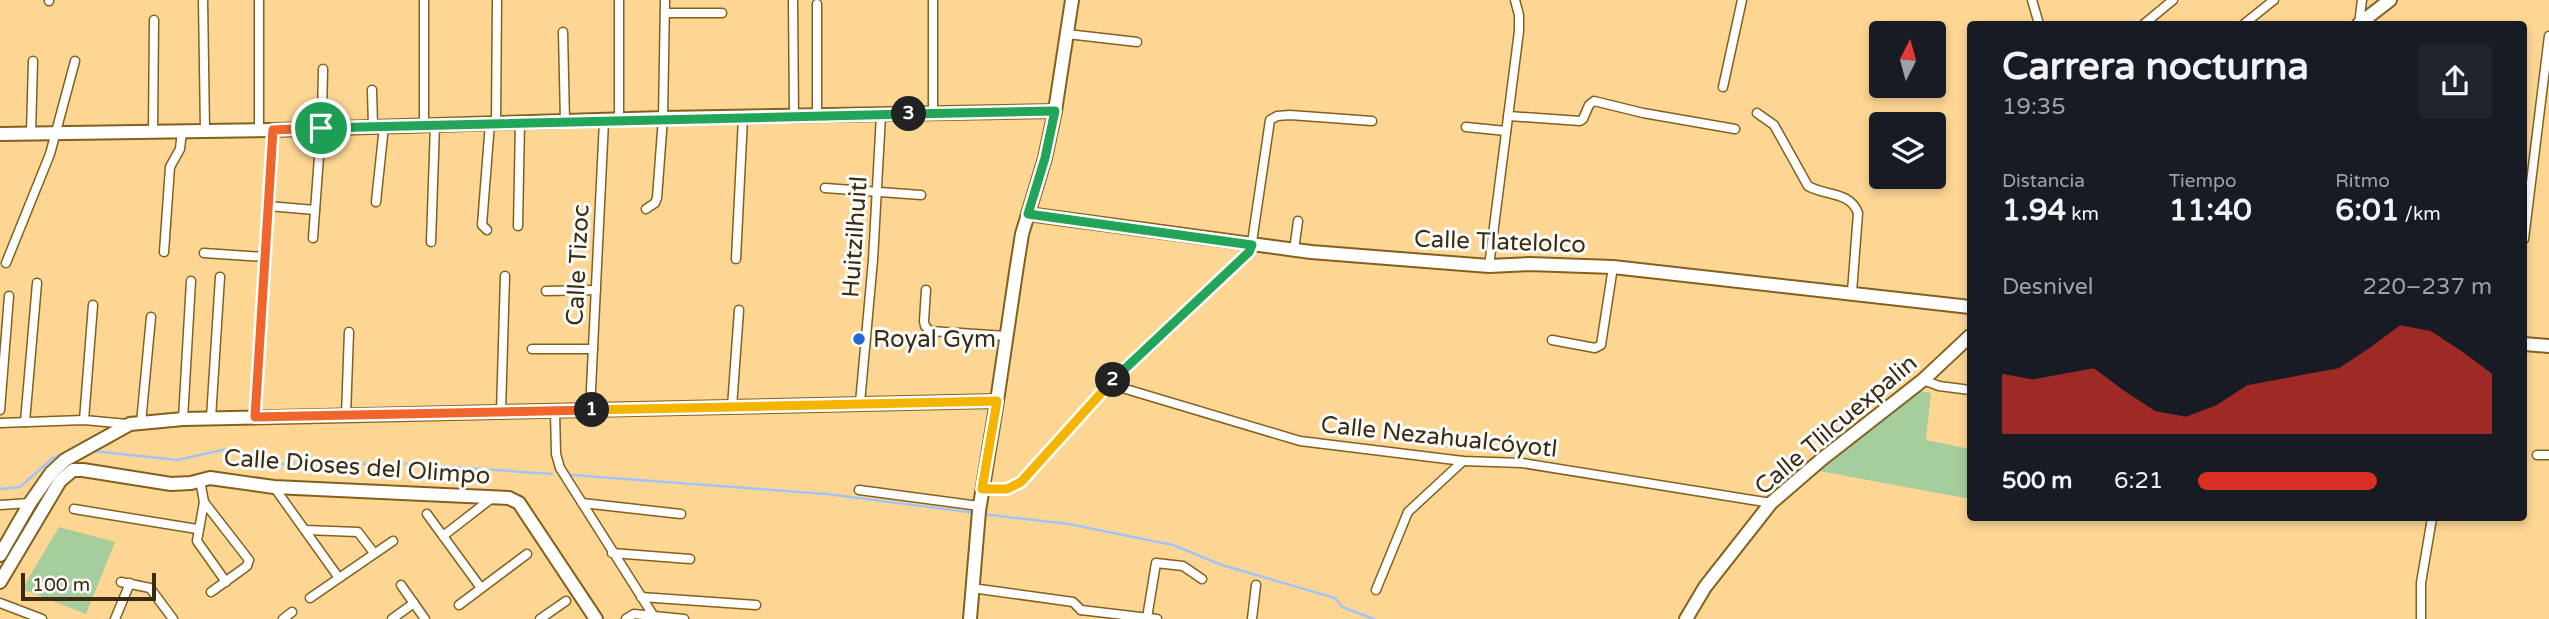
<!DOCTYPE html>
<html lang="es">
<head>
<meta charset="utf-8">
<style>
  :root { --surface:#171b24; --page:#20242c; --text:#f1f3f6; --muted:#9ea1a6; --accent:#d93025 }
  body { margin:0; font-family:"Varela Round",sans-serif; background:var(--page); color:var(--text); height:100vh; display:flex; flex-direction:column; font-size:26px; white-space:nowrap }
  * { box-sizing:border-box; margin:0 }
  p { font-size:23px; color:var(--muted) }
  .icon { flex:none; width:38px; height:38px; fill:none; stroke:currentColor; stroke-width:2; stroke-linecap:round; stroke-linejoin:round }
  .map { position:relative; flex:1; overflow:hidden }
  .panel { position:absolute; left:1967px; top:21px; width:560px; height:500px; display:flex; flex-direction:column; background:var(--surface); border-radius:7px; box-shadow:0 4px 10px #0003 }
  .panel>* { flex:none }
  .needle { width:46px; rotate:6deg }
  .controls { position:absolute; left:1869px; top:21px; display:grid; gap:14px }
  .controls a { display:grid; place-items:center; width:77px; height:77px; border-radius:7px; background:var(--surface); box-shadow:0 4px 10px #0003; font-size:35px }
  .scale { position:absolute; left:21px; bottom:18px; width:135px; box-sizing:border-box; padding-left:7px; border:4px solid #3b2c11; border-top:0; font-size:19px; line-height:24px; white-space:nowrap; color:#3b2c11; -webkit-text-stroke:5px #fdfdfd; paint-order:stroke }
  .pin { position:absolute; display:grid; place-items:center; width:60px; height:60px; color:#fff; margin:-30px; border:4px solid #fff; border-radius:50%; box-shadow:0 2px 7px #0007 }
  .km { position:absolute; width:35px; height:35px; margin:-18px; border-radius:50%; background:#222; color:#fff; font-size:19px; line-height:35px; text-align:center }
  .round { display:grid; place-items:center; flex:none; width:74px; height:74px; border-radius:7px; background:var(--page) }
  .headline { display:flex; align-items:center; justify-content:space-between; height:119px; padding:0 35px }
  h1 { font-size:38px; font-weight:700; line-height:52px }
  .stats { display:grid; grid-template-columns:repeat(3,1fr); gap:10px; height:119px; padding:7px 35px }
  .stats div { display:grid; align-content:center }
  .stats b { font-size:30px; font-weight:700 }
  .stats small { font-size:19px; font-weight:400 }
  .stats p { font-size:19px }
  .chart { height:196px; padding:14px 35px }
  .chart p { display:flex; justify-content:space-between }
  .chart svg { width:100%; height:126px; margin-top:7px; fill:var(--accent); opacity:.7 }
  ul { padding:0 35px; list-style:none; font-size:23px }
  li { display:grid; grid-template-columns:112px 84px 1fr; align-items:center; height:52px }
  li i { height:18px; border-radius:9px; background:var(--accent) }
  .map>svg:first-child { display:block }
</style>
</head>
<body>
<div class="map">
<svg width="2549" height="619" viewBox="0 0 2549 619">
  <rect width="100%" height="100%" fill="#fdd694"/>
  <g fill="#a5ce9c">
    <path d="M1918 391 1931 393 1926 440 1970 449V499L1819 471Z"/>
    <path d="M59 527 115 542 86 614 22 589Z"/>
  </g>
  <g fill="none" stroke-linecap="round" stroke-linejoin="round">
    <g stroke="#a4c4f9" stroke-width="2.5">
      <path d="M93 451 177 460 227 449 275 464H410L552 474"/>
      <path d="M572 475 827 494 976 513"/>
      <path d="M0 489 20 487 53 458 61 454"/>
      <path d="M982 514 1069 524 1173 545 1222 565 1335 598 1342 607 1374 619"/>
    </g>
    <g stroke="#83611d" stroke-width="11">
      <g id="street">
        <path d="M49 0V1"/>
        <path d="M203 0 205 131"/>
        <path d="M424 0V125"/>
        <path d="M793 0 794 116"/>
        <path d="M933 0V114"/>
        <path d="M2032 0 2039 24"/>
        <path d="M665 13H722"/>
        <path d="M2144 24 2173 0"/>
        <path d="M2244 24 2274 0"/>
        <path d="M2359 24 2362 0"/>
        <path d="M563 32 565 122"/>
        <path d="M1067 34 1137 42"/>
        <path d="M1723 87 1742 0"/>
        <path d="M372 90 373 126"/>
        <path d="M1757 113 1774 125 1808 186C1825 196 1850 191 1858 213L1852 292"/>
        <path d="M817 116V4"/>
        <path d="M1508 116 1580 121 1583 119 1589 105 1594 101 1643 113 1735 129"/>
        <path d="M619 121V0"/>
        <path d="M496 123 497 0"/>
        <path d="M1466 127 1506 131"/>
        <path d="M259 130V0"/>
        <path d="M153 132 154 20"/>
        <path d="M31 133 33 61"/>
        <path d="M825 188 921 195"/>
        <path d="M376 202 384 126"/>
        <path d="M268 206 315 210"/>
        <path d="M646 209 655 203 657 198 663 118 665 0"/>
        <path d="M518 226 520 122"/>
        <path d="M487 230 482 225 490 123"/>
        <path d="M313 238 322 116 323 69"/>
        <path d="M2524 239 2549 36"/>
        <path d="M431 242 435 125"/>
        <path d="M1294 250 1298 221"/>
        <path d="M164 252 170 167 180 149 182 131"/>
        <path d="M204 253 265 257"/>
        <path d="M736 259 743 118"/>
        <path d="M6 263 50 154 75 61"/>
        <path d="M1489 266 1519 31V15L1515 0"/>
        <path d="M926 290 924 321 925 326 930 331 1006 336"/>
        <path d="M546 291 596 290"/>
        <path d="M1552 340 1595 348 1601 345 1613 267"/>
        <path d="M532 349H593"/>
        <path d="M1923 380 1939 386 1970 390"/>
        <path d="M1109 384 1300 441 1463 461 1522 463 1771 503"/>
        <path d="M860 403 873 260 881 115"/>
        <path d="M732 407 739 310"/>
        <path d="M0 410 9 296"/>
        <path d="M590 410 604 121"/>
        <path d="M555 411 556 454 560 468 653 615"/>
        <path d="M501 412 505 276"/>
        <path d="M346 415 349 332"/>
        <path d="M255 417 273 130"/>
        <path d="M211 418 220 277"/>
        <path d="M183 419 191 281"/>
        <path d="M84 420 93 305"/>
        <path d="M25 422 37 283"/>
        <path d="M0 423 84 420 127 424"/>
        <path d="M141 423 151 317"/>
        <path d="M2537 455H2549"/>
        <path d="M200 480 204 502 197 541 226 582"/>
        <path d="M274 487 339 578"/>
        <path d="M982 489H1007L1021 482 1109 384 1251 249 1270 120 1277 116 1290 115 1372 121"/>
        <path d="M859 490 979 506"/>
        <path d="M204 502 249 560 247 566 211 592"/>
        <path d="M582 503 681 514"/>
        <path d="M0 505 30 503"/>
        <path d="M74 509 197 529"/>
        <path d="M427 514 481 588"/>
        <path d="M305 530 358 532 374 553"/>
        <path d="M443 536 492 498"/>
        <path d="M612 553 690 559"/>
        <path d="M121 582 150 588 173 619"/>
        <path d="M401 585 425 619"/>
        <path d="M972 588 1066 601 1073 602 1081 610"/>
        <path d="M1376 590 1408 512 1463 461"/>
        <path d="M641 597 756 605"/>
        <path d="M310 598 393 541"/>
        <path d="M0 603 42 619"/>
        <path d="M459 605 527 554"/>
        <path d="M1081 610 1157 619"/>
        <path d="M1147 618 1156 563 1183 566 1202 579"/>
        <path d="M115 619 130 583"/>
        <path d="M283 619 292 612"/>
        <path d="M392 619 414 603"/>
        <path d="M540 619 566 601"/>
        <path d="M626 619 634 614 684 619"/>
        <path d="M1252 619 1256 585"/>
        <path d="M2421 619V583L2432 518"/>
      </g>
    </g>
    <g stroke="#83611d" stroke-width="16">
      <g id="secondary">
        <path d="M2359 24 2390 0"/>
        <path d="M0 134 273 130 663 118 1055 111"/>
        <path d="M1028 214 1311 252 1489 266 1529 264 1613 267 1970 307"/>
        <path d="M2524 344 2549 346"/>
        <path d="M0 555 30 503 51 473 65 460 130 424 183 419 997 401"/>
        <path d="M0 582 60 481 73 470H83L171 484 191 483 210 478 274 487 509 498 519 503 596 619"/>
        <path d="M970 619 979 511 997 401 1016 272 1022 234 1045 158 1055 111 1072 0"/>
        <path d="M1686 619 1705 587 1771 503 1822 459 1923 380 1970 336"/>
      </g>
    </g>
    <use href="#street" stroke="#fff" stroke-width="8"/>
    <use href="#secondary" stroke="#fff" stroke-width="12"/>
  </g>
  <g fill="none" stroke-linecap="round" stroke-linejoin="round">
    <g stroke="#fff" stroke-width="14">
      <path id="split-1" d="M321 128 273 130 255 417 592 410"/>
    </g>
    <g stroke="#fff" stroke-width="14">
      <path id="split-2" d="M592 410 997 401 982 489H1007L1021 482 1113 380"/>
    </g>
    <g stroke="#fff" stroke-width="14">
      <path id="split-3" d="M909 114 1055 111 1045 158 1028 214 1252 245 1249 252 1113 380"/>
    </g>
    <g stroke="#fff" stroke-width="14">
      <path id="split-4" d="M321 128 909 114"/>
    </g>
    <use href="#split-1" stroke="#f0652b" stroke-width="9"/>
    <use href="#split-2" stroke="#f5b400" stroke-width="9"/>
    <use href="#split-3" stroke="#22a559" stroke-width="9"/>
    <use href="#split-4" stroke="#22a559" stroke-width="9"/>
  </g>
  <circle fill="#2667d4" stroke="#fdfdfd" stroke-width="2.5" cx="859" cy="339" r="7"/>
  <g text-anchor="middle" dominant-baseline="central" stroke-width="6" stroke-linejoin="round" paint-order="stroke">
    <g font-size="24" fill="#3b2c11" stroke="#fdfdfd">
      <text transform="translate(855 237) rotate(-86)">Huitzilhuitl</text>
      <text transform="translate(1500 242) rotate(2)">Calle Tlatelolco</text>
      <text transform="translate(578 265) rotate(-87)">Calle Tizoc</text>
      <text transform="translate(1836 425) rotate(-40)">Calle Tlilcuexpalin</text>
      <text transform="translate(1439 437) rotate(6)">Calle Nezahualcóyotl</text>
      <text transform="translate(357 467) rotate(4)">Calle Dioses del Olimpo</text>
    </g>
    <g font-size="24" fill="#3b2c11" stroke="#fdfdfd" text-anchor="start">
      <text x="873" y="339">Royal Gym</text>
    </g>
  </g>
</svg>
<div class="controls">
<a><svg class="needle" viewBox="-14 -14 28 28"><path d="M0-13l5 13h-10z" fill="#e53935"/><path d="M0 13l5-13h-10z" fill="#9ea1a6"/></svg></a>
<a><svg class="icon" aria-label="layers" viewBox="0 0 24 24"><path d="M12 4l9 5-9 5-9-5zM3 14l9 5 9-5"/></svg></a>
</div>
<div class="scale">100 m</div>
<div class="pin" style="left:321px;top:128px;background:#1e9e55"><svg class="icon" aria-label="arrive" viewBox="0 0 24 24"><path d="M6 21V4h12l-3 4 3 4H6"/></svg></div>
<b class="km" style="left:592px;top:410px">1</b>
<b class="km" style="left:1113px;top:380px">2</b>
<b class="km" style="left:909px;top:114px">3</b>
<section class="panel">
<div class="headline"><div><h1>Carrera nocturna</h1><p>19:35</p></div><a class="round"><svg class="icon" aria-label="share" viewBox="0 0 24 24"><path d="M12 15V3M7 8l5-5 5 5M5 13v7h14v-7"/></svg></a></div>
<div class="stats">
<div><p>Distancia</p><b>1.94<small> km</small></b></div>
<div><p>Tiempo</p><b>11:40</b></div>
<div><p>Ritmo</p><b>6:01<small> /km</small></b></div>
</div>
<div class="chart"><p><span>Desnivel</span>220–237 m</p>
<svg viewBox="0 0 160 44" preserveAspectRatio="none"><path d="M0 44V23L10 25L20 23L30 21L40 29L50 36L60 38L70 34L80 27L90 25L100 23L110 21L120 14L130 6L140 8L150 15L160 23V44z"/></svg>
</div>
<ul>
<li><b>500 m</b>6:21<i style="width:61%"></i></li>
</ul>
</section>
</div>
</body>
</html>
